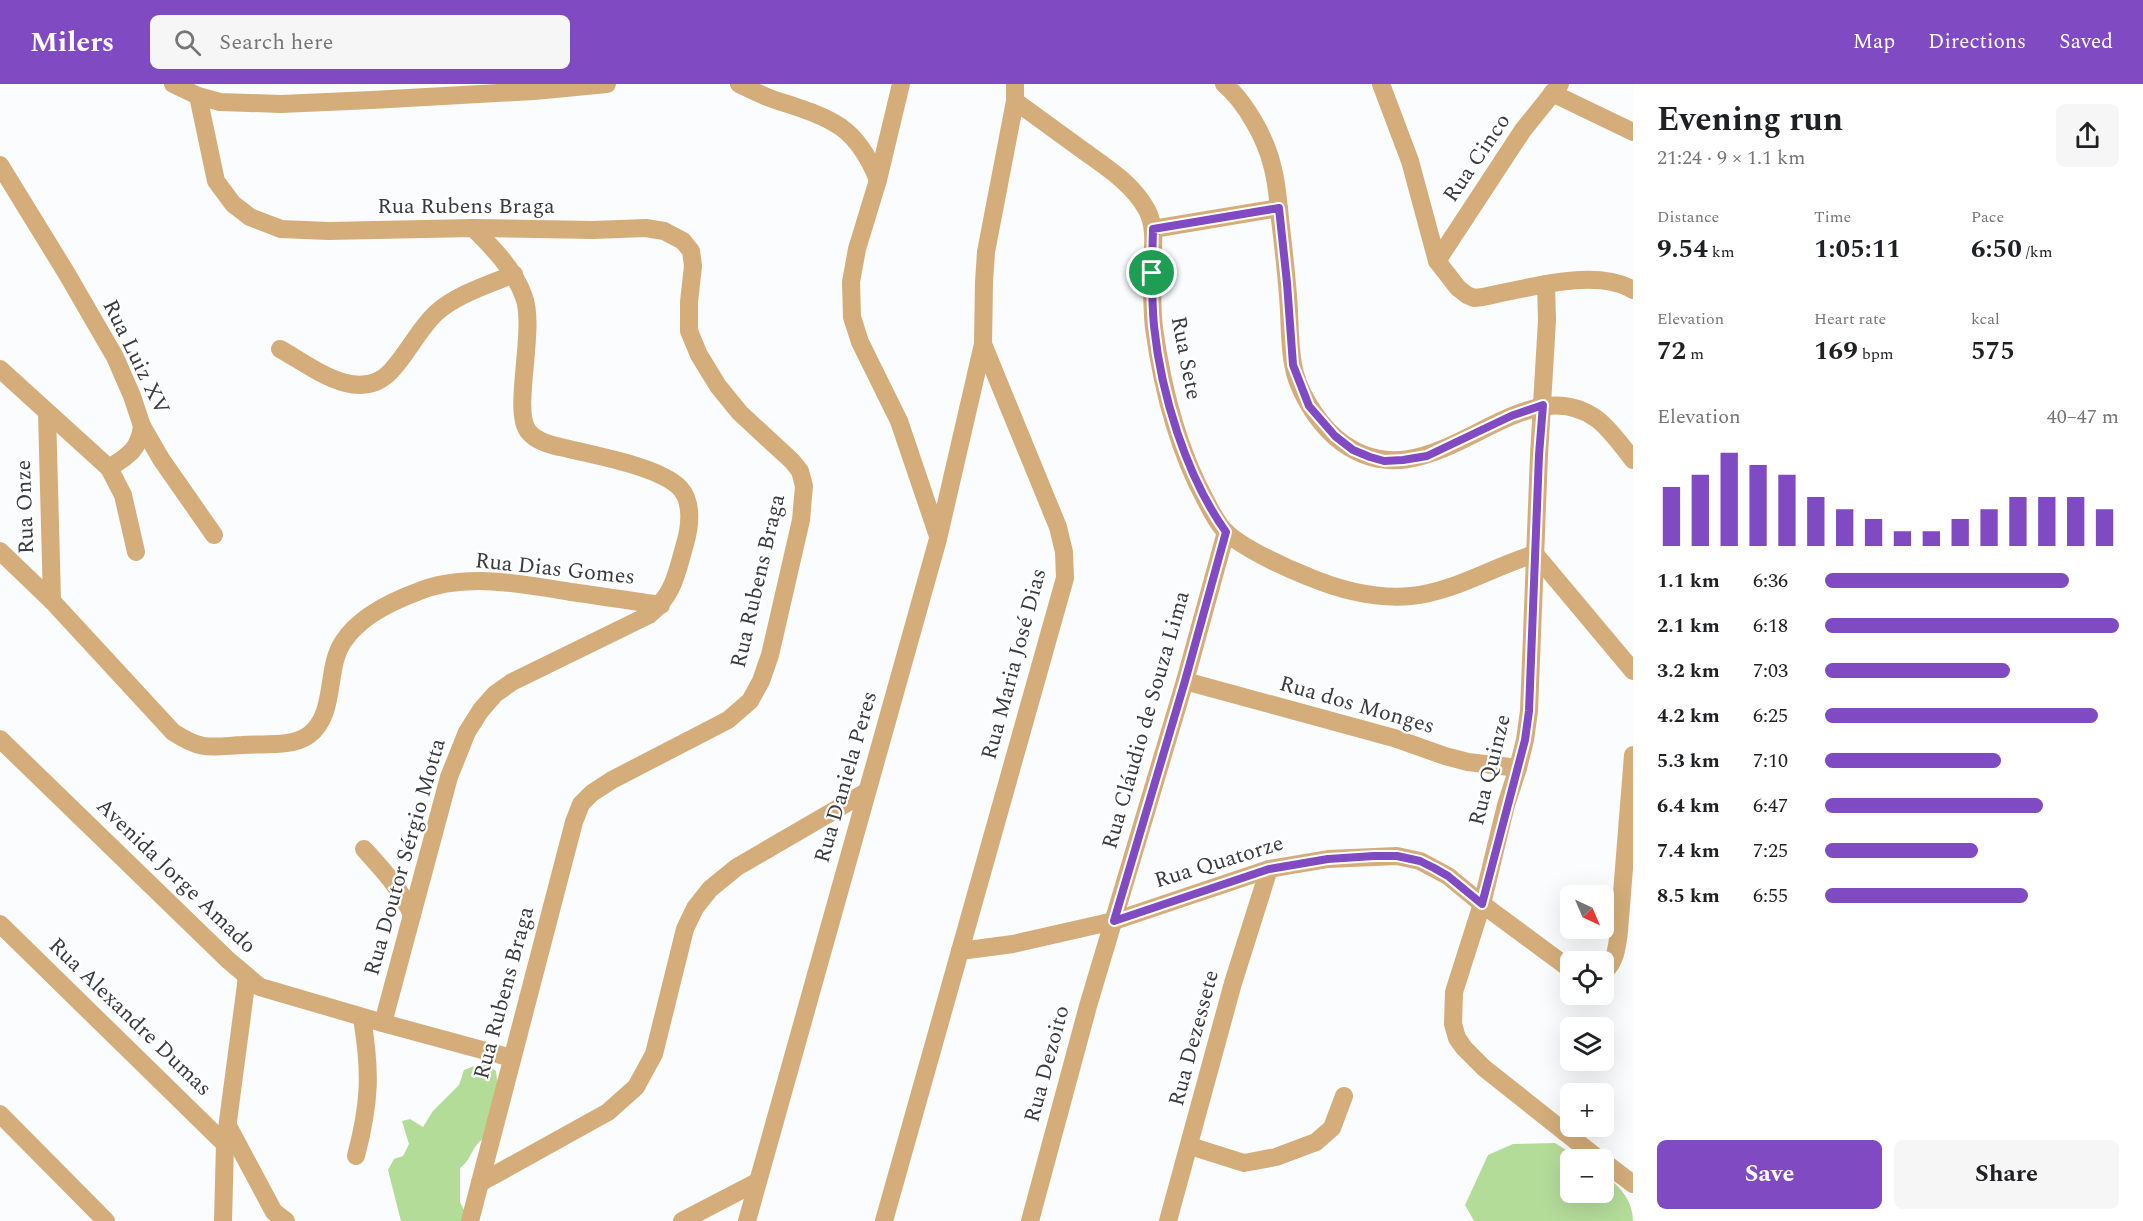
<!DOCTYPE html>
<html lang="en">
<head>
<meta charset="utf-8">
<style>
  :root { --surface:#fff; --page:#f6f6f6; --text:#202124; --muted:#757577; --accent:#804bc2 }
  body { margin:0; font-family:Spectral,serif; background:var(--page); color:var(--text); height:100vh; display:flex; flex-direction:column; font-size:22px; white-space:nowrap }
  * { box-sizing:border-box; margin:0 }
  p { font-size:20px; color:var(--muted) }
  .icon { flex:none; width:33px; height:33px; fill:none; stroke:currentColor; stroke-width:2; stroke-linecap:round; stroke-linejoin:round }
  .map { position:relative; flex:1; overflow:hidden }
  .side { display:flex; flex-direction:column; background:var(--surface); width:510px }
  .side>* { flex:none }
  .needle { width:39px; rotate:136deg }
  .fabs { position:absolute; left:1560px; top:801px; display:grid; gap:12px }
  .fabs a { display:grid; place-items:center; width:54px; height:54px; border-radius:9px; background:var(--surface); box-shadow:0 6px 24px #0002; font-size:30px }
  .pin { position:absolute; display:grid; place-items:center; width:51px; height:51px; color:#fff; margin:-26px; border:3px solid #fff; border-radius:50%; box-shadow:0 2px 6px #0007 }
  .round { display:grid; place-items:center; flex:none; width:63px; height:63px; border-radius:9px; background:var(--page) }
  .head { display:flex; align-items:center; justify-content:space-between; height:102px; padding:0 24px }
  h1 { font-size:33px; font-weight:700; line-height:45px }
  .stats { display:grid; grid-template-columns:repeat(3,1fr); gap:9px; height:102px; padding:6px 24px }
  .stats div { display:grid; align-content:center }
  .stats b { font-size:26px; font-weight:700 }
  .stats small { font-size:16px; font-weight:400 }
  .stats p { font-size:16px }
  .chart { height:168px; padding:12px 24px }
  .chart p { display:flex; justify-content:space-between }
  .chart svg { width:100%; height:108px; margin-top:6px; stroke:var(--accent); stroke-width:6 }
  .primary-button { display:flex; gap:12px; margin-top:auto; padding:12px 24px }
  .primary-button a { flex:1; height:69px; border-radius:9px; background:var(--accent); color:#fff; font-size:24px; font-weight:700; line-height:69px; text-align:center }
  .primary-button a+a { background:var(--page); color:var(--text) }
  ul { padding:0 24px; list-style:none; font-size:20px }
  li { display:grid; grid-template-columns:96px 72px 1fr; align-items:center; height:45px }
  li i { height:15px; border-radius:8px; background:var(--accent) }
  header { display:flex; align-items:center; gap:36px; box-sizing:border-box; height:84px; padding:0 30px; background:var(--accent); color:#fff }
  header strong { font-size:28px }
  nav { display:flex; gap:33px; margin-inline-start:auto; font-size:21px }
  .search { width:420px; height:54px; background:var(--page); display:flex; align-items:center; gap:15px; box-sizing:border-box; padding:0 21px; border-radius:9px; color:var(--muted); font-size:22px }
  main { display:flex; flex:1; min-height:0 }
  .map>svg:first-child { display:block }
</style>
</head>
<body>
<header>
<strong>Milers</strong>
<div class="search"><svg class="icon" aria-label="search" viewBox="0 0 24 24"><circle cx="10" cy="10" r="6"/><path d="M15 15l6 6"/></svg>Search here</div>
<nav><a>Map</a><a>Directions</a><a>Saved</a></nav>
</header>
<main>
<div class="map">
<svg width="1633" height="1137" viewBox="0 0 1633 1137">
  <rect width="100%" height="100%" fill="#fbfcfd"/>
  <g fill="#b4dc99">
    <path d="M484 978 496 987 498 1004 484 1054C470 1064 473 1074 460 1084V1118L465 1128 462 1137H401L388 1086 394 1075 403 1072 409 1060 402 1037 410 1035 423 1043 433 1027 459 1001 464 986Z"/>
    <path d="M1555 1059 1580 1075 1570 1076V1108H1604V1091C1620 1102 1633 1117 1633 1137H1474L1465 1121 1488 1071 1513 1060Z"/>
  </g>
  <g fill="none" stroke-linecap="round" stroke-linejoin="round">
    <g stroke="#d4ad7a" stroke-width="18">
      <path d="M173 0 198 12 220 18 281 20 372 16 534 7 607 0"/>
      <path d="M739 0C752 6 765 13 778 17 831 34 856 41 878 96"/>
      <path d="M901 0 878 96 857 165 851 198 852 233 860 258 899 337 938 452"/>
      <path d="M1224 0C1245 17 1266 55 1272 81 1277 98 1278 117 1280 135 1283 160 1286 186 1288 212 1290 234 1289 258 1293 280 1297 306 1316 336 1335 353 1428 433 1516 276 1597 335 1611 346 1622 362 1633 376"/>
      <path d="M1381 0 1410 77 1437 177 1458 204 1467 211 1474 214 1483 213C1524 205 1596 183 1633 206"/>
      <path d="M1552 9 1633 48"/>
      <path d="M198 12 216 97 233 120 250 133 281 145 328 147 473 144 593 146 646 144 664 147 683 157 691 167 693 182 689 218V247L699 271 718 302 740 329 792 377 800 387 804 402 801 436 770 571 761 597 750 617 728 636 612 696 592 709 581 720 574 738 470 1137"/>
      <path d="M1015 17C1037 33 1059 49 1081 65 1106 83 1132 99 1147 126 1157 145 1152 169 1152 189 1152 207 1152 226 1154 244 1162 302 1177 364 1206 417 1211 427 1217 439 1225 447 1242 464 1286 484 1309 493 1340 506 1377 515 1411 512 1454 508 1494 482 1535 470"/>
      <path d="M0 81 67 190 115 273 132 312 142 342 161 375 214 451"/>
      <path d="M1153 145 1279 124"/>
      <path d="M1437 177 1523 46 1560 0"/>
      <path d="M1546 200 1547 236 1539 371 1529 627 1525 656 1518 684 1506 721 1482 820 1454 908 1453 940 1457 954 1464 964 1484 984 1600 1076"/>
      <path d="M280 265C311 282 359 322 391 287 408 269 418 246 436 229 457 210 488 201 514 190"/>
      <path d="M0 285 109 384 123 411 136 468"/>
      <path d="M47 328 52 517"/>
      <path d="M109 384C128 372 139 366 142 342"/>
      <path d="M0 467 52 517 173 648C202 667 210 663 242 661 264 659 290 664 309 651 337 629 325 585 343 558 359 533 390 518 417 508 464 488 522 500 571 508 601 512 631 517 661 521"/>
      <path d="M1535 470 1633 587"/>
      <path d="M1185 597 1394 654 1445 672 1468 678 1518 684"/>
      <path d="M0 655 228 876 260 903 383 939 512 974"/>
      <path d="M364 765C383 786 401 805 412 831"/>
      <path d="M0 840 225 1060"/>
      <path d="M960 867 1013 860 1114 837 1269 785 1328 775 1397 772 1420 777 1448 792 1482 820 1570 885"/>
      <path d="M1604 888C1616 877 1617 863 1619 847L1633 671"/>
      <path d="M383 939 449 693 467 648 481 626 495 610 512 598 649 531C674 510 676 491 685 460 690 443 693 418 680 404 660 383 597 372 569 365 556 362 537 359 528 347 512 326 536 246 524 213 514 185 494 165 473 144"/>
      <path d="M0 1030 106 1137"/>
      <path d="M228 1042 274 1128 286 1137"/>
      <path d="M1190 1062 1244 1079 1276 1073 1316 1058 1332 1044 1344 1012"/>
      <path d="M356 1072C370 1019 371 988 362 934"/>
      <path d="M1604 1078 1633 1100"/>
      <path d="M480 1099 608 1028 636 1003 654 970 685 845 695 824 710 805 737 783 866 708"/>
      <path d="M223 1137 225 1060 247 893"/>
      <path d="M682 1137 757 1098"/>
      <path d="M747 1137 938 455 983 260"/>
      <path d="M884 1137 1065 494 1064 468 1058 443 983 260 984 198 986 168 1015 17V0"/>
      <path d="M1030 1137 1088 922 1185 597 1226 448"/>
      <path d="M1168 1137 1233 899 1269 785"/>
    </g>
  </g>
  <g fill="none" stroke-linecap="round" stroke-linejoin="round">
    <g stroke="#fff" stroke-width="12">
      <path id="route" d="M1279 124 1287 199 1293 281 1309 322 1335 352 1353 366 1370 373 1384 377 1403 376 1427 372 1511 332 1543 321 1539 371 1529 627 1525 656 1482 820 1448 792 1434 784 1420 777 1397 772H1374L1328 775 1269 785 1114 837 1185 597 1226 448C1186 392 1161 310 1154 242 1151 210 1152 177 1153 145Z"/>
    </g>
    <use href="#route" stroke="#804bc2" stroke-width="8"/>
  </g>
  <g text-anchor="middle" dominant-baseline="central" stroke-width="4.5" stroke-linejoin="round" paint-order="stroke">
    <g font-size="22" fill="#3a3b3e" stroke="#fff">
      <text transform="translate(1477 74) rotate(-56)">Rua Cinco</text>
      <text x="466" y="122">Rua Rubens Braga</text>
      <text transform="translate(136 273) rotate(64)">Rua Luiz XV</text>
      <text transform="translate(1186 274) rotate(79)">Rua Sete</text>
      <text transform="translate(25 423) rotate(-92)">Rua Onze</text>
      <text transform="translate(555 485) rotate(6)">Rua Dias Gomes</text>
      <text transform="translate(758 497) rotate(-77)">Rua Rubens Braga</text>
      <text transform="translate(1014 580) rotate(-75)">Rua Maria José Dias</text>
      <text transform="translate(1357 621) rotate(16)">Rua dos Monges</text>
      <text transform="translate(1146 636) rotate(-74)">Rua Cláudio de Souza Lima</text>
      <text transform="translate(1490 686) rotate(-76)">Rua Quinze</text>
      <text transform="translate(846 693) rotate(-74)">Rua Daniela Peres</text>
      <text transform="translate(405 773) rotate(-74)">Rua Doutor Sérgio Motta</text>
      <text transform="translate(1219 778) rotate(-17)">Rua Quatorze</text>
      <text transform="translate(176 792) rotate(44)">Avenida Jorge Amado</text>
      <text transform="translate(504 909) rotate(-75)">Rua Rubens Braga</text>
      <text transform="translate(130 933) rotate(44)">Rua Alexandre Dumas</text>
      <text transform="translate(1194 954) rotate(-75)">Rua Dezessete</text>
      <text transform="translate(1047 980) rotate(-75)">Rua Dezoito</text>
    </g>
  </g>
</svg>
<div class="fabs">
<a><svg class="needle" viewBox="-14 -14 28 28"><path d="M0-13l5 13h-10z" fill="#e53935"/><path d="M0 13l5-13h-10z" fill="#757577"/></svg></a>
<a><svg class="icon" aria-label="locate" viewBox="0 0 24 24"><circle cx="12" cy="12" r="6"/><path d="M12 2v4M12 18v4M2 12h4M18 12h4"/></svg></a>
<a><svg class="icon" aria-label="layers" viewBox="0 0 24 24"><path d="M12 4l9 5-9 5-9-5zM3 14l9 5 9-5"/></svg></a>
<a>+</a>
<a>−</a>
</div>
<div class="pin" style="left:1152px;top:189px;background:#1e9e55"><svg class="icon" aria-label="arrive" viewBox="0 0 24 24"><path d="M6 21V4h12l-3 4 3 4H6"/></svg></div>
</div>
<section class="side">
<div class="head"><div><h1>Evening run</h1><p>21:24 · 9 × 1.1 km</p></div><a class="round"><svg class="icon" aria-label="share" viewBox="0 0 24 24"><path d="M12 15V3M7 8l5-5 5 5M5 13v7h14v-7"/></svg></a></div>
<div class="stats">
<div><p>Distance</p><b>9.54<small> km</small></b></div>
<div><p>Time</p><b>1:05:11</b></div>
<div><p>Pace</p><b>6:50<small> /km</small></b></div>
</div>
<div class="stats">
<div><p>Elevation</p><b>72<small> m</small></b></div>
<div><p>Heart rate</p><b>169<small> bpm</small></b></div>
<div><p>kcal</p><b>575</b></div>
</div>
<div class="chart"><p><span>Elevation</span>40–47 m</p>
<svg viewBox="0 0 160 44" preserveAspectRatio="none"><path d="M5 44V20M15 44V15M25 44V6M35 44V11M45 44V15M55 44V24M65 44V29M75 44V33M85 44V38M95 44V38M105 44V33M115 44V29M125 44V24M135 44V24M145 44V24M155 44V29"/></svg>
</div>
<ul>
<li><b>1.1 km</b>6:36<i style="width:83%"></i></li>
<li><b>2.1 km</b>6:18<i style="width:100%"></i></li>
<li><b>3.2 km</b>7:03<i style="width:63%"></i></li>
<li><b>4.2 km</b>6:25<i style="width:93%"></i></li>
<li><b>5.3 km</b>7:10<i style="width:60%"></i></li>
<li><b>6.4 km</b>6:47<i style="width:74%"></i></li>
<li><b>7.4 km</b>7:25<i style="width:52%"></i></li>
<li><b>8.5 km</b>6:55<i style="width:69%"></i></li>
</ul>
<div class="primary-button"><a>Save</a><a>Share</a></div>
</section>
</main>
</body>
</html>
